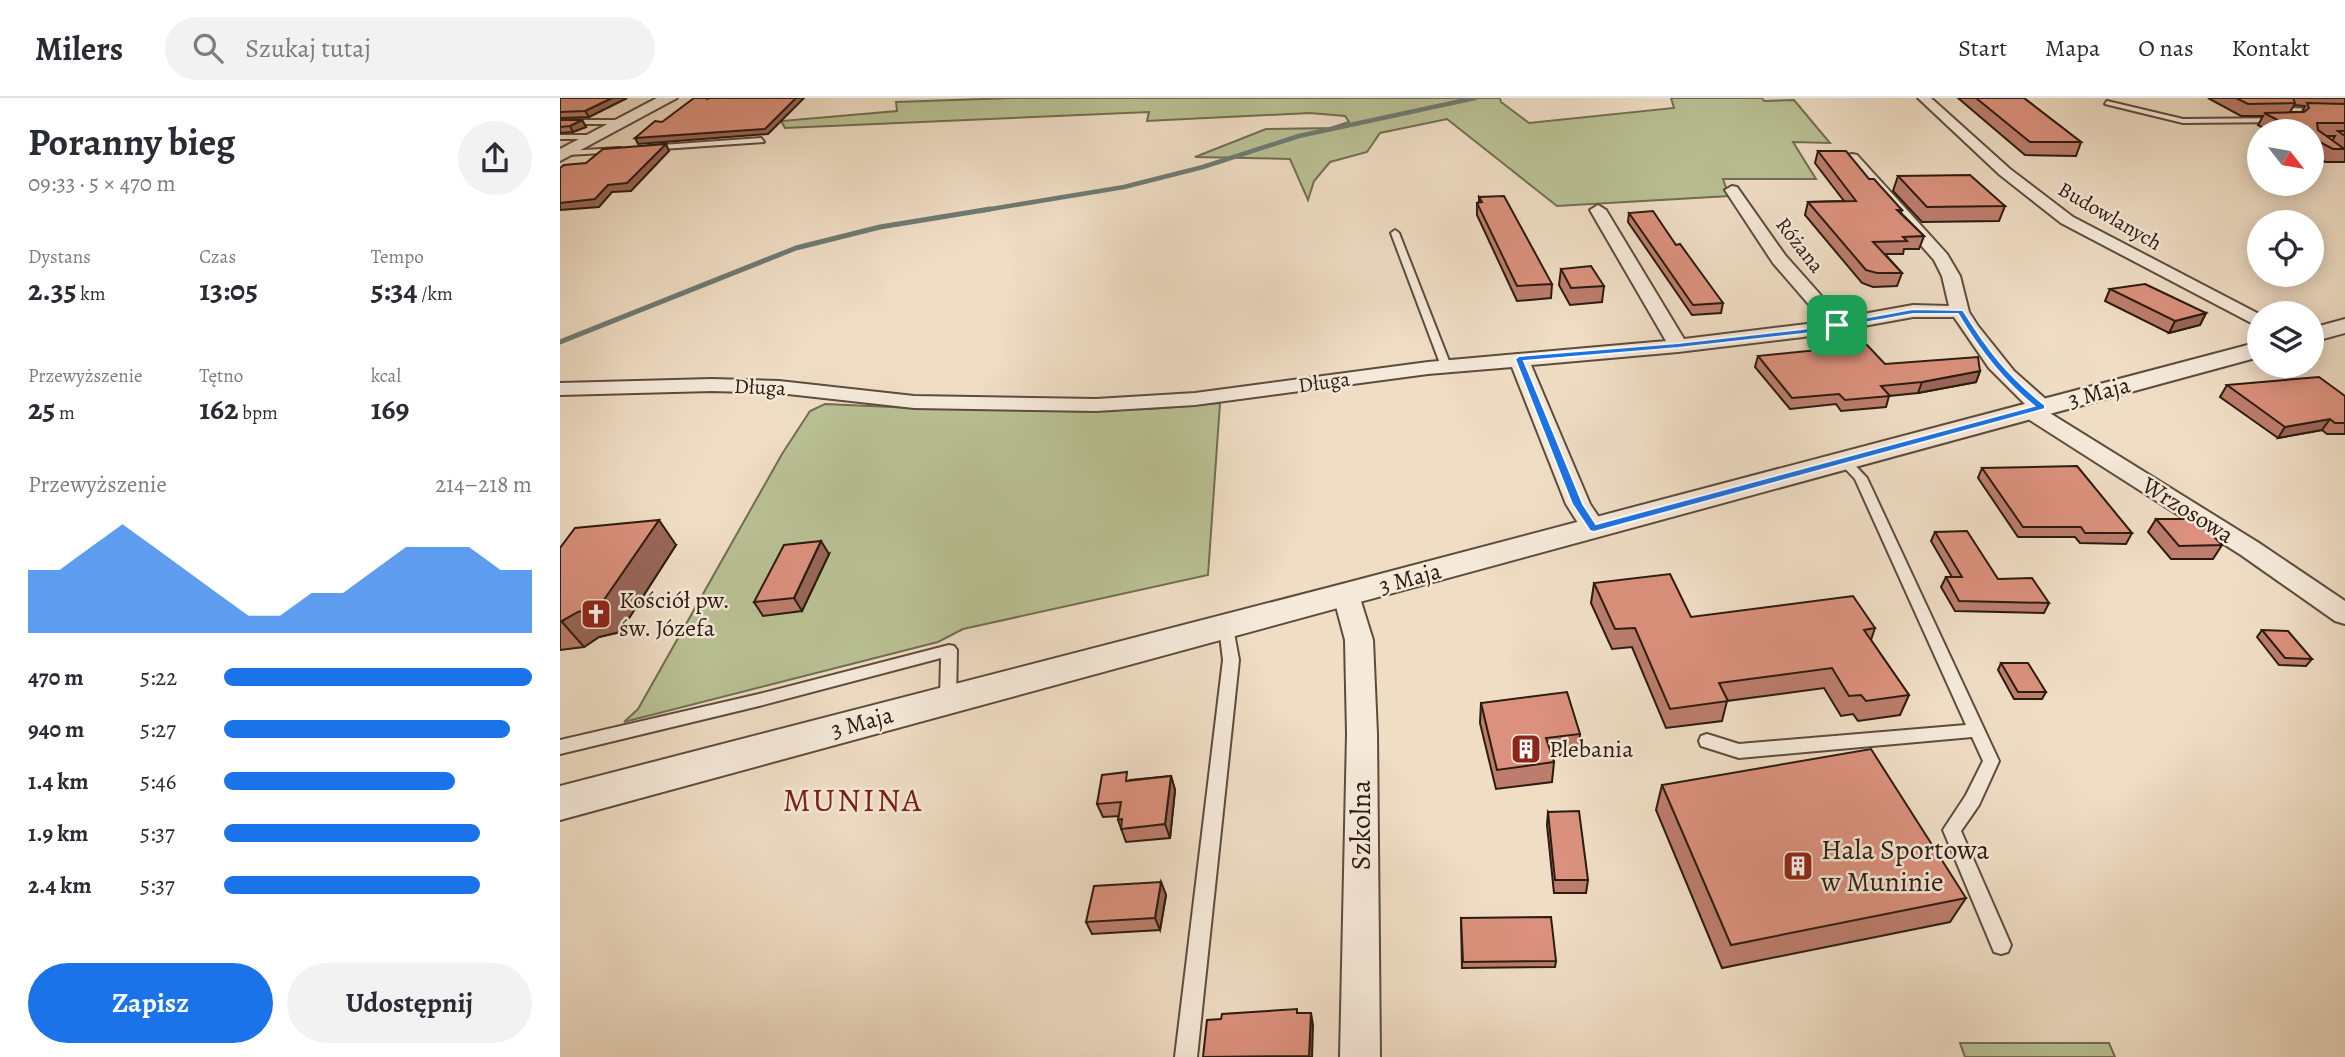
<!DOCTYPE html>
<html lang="pl">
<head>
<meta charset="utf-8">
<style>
  :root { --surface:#fff; --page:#f2f2f3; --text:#2b2b33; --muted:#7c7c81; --line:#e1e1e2; --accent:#1a73e8 }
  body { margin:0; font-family:Alegreya,serif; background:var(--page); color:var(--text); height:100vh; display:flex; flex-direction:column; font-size:26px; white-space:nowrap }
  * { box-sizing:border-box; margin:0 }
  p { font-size:23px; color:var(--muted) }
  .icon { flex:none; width:38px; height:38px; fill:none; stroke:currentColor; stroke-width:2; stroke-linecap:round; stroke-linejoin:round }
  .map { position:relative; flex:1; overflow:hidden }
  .panel { display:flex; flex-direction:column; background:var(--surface); width:560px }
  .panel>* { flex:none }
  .needle { width:46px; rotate:121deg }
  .buttons { position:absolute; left:1687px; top:21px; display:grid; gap:14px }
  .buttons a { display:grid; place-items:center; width:77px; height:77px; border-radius:50%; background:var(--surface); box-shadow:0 4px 18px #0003; font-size:35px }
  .pin { position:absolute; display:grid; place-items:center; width:60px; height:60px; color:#fff; margin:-30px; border-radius:14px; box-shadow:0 4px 10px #0006 }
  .round { display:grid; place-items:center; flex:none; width:74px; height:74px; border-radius:37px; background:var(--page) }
  .overview { display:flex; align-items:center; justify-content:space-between; height:119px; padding:0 28px }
  h1 { font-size:38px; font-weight:700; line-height:52px }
  .figures { display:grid; grid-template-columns:repeat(3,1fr); gap:10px; height:119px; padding:7px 28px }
  .figures div { display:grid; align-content:center }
  .figures b { font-size:30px; font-weight:700 }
  .figures small { font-size:19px; font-weight:400 }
  .figures p { font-size:19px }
  .chart { height:196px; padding:14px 28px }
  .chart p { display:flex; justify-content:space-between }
  .chart svg { width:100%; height:126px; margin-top:7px; fill:var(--accent); opacity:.7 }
  .action { display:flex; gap:14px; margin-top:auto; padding:14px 28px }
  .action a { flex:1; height:80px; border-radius:42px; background:var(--accent); color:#fff; font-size:28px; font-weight:700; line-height:80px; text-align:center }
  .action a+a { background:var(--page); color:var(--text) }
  ul { padding:0 28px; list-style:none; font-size:23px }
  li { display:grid; grid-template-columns:112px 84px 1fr; align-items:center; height:52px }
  li i { height:18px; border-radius:9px; background:var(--accent) }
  header { display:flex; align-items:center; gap:42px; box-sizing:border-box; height:98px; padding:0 35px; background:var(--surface); border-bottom:2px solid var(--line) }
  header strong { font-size:33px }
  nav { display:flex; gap:38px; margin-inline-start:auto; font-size:24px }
  .search { width:490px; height:63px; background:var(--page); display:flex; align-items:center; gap:18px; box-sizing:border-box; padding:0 24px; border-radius:38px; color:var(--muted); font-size:26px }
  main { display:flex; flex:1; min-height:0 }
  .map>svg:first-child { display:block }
</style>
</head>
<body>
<header>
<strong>Milers</strong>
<div class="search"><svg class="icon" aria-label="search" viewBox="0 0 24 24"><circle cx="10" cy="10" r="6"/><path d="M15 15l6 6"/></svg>Szukaj tutaj</div>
<nav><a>Start</a><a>Mapa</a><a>O nas</a><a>Kontakt</a></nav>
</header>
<main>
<section class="panel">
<div class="overview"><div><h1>Poranny bieg</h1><p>09:33 · 5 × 470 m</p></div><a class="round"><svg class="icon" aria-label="share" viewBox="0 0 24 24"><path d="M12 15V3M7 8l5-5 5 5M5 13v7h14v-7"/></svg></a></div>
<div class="figures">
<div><p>Dystans</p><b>2.35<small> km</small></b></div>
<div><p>Czas</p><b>13:05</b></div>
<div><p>Tempo</p><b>5:34<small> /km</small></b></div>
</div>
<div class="figures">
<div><p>Przewyższenie</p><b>25<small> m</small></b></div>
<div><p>Tętno</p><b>162<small> bpm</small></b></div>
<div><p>kcal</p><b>169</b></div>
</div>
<div class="chart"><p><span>Przewyższenie</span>214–218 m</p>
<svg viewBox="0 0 160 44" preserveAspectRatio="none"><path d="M0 44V22L10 22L20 14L30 6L40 14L50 22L60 30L70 38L80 38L90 30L100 30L110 22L120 14L130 14L140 14L150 22L160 22V44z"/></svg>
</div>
<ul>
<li><b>470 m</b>5:22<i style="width:100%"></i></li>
<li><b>940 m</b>5:27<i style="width:93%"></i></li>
<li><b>1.4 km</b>5:46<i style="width:75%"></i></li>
<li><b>1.9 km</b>5:37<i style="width:83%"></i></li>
<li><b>2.4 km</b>5:37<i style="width:83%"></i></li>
</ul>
<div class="action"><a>Zapisz</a><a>Udostępnij</a></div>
</section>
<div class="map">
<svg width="1785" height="959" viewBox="0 0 1785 959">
  <rect width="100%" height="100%" fill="#efddc4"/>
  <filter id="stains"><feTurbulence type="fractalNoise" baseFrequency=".00286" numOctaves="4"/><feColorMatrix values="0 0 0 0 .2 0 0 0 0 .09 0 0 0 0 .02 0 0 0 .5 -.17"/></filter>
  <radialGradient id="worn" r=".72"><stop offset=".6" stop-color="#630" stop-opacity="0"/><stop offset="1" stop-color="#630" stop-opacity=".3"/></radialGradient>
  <g fill="#b9c194" stroke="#726e52" stroke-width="2">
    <path d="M452 0H940L941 4 969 25 1114 10 1111 0H1202L1204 3 1234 2 1270 45 1233 44 1256 81H1163L1169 98 997 108 887 21 820 35 807 54 770 64 754 83 748 102 730 61 635 59 706 31 770 30 789 24 785 18 750 15 587 23 589 14 225 30 221 23 337 13 336 4Z"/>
    <path d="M660 305 648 477 403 531 378 544 64 624 78 611 222 356 250 313 265 306 354 310 527 312 591 311Z"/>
    <path d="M1400 945H1549L1555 959H1405Z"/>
  </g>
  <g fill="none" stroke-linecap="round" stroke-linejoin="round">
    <path stroke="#6e7b73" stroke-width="4.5" d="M419 113 564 89 643 69 739 38 915 0"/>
    <path stroke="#6e7b73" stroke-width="5" d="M0 244 236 150 320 129 430 111"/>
    <g stroke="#5d4c3d" stroke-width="4">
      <g id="service">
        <path d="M1547 3 1623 21 1733 20 1729 12 1732 10 1785 12V16L1736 14 1740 22 1737 24 1623 25 1545 6Z"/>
        <path d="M0 22H65L68 24 65 26H0Z"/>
        <path d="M0 37H35L39 39 35 41H0Z"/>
        <path d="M1752 39 1785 40V44L1762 43 1781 57 1785 56V60L1777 61 1752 43Z"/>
        <path d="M201 40 204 44 88 52 84 50 88 48Z"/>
        <path d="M58 50H61V54L7 57 3 55 7 53Z"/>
        <path d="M835 132 839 135 891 268 890 270H882L881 268 831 135Z"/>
        <path d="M1284 359 1288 360 1307 380 1439 663 1419 707 1401 733 1451 847 1448 854 1441 856 1434 854 1383 732 1406 697 1423 663 1412 639 1179 660 1141 648 1139 643 1141 638 1147 636 1179 646 1406 627 1295 381 1278 363Z"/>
        <path d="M666 524 671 525 673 529 679 562 637 959H615L663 562 659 529 661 525Z"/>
        <path d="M389 547 394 548 397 552 396 602 394 606 388 608 382 606 380 602 381 560 199 608 0 656V642L199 596Z"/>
      </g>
    </g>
    <g stroke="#5d4c3d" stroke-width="4">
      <g id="minor">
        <path d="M1358 0H1371L1450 71 1513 119 1699 216V229L1501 125 1440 77Z"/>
        <path d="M1292 56 1297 57 1387 156 1400 178 1409 214 1418 228 1454 273 1489 304 1492 309 1488 314 1699 445 1785 503V526L1775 523 1681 457 1462 317 1459 312 1466 307 1429 270 1394 219H1353L1243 239 1118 254 971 267 1030 406 1046 430 1043 436 1034 438 1025 436 1006 406 952 269 868 276 635 307 536 313 354 310 219 295 152 293 0 297V285L152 281 219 283 354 298 536 301 635 295 868 264 1106 243 1030 112 1038 107 1046 112 1124 241 1264 224 1213 165 1165 92 1172 88 1177 89 1225 157 1281 220 1353 207 1389 208 1382 178 1374 162 1287 63V57Z"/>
        <path d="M786 488 795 491 799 497 813 542 817 636 820 959H780L787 636 785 542 773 497 777 491Z"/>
      </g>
    </g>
    <g stroke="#5d4c3d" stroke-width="4">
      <g id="tertiary">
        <path d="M97 0H117L0 63V51Z"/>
        <path d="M1785 221V235L1752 244V230Z"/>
        <path d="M1699 244V259L0 722V688L786 485Z"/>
      </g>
    </g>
    <use href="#service" fill="#f5e9d9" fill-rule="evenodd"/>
    <use href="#minor" fill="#f5e9d9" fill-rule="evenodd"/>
    <use href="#tertiary" fill="#f5e9d9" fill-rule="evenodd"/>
  </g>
  <g fill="#bc7d6c" stroke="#2c1b10" stroke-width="2" fill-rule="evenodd">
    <path d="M0 0H67L29 19 0 20Z"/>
    <path d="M1398 0H1464L1521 44 1516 58 1465 57Z"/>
    <path d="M1648 0H1785V64H1765L1752 57V33H1709L1698 27 1703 18H1681ZM1734 7 1745 8 1742 14H1730ZM1765 38H1775L1772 43Z"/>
    <path d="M0 22H22L26 29 13 34 0 35Z"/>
    <path d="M1258 53 1309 81 1342 112 1341 115 1364 138 1359 151H1344L1343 156H1325L1342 175 1337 188 1313 189 1302 185 1245 117 1248 104 1284 103 1255 65Z"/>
    <path d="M1338 78 1445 108 1439 123 1362 124 1333 93Z"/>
    <path d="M919 99 992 186 991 200 957 203 917 117V105L919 104Z"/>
    <path d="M1069 115 1116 147 1163 205 1161 215 1132 217 1068 124Z"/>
    <path d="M1001 171 1044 188 1042 204 1010 207 999 187Z"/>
    <path d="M1550 191 1646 215 1640 227 1609 235 1545 203Z"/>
    <path d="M1198 258 1325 266 1420 273 1416 284 1358 295 1329 298 1326 309 1281 313 1276 306 1230 311 1195 269Z"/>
    <path d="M1667 287 1785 298V336H1767L1762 332 1718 340 1660 299Z"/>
    <path d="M1422 370 1572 435 1566 446 1520 445 1515 439H1458L1418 380Z"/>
    <path d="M1596 421 1662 447 1653 461H1611L1588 434Z"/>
    <path d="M1375 434 1438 481 1489 505 1484 515 1395 513 1381 489 1386 479H1392L1371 443Z"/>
    <path d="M116 447 60 534 39 539 24 549 0 552V450Z"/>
    <path d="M269 456 242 513 203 518 194 504Z"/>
    <path d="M1034 485 1131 519 1315 530 1311 542 1349 597 1340 617 1298 623 1293 616 1281 618 1264 590 1167 603 1162 623 1106 630 1072 549 1052 551 1031 505Z"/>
    <path d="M1702 532 1752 561 1746 568 1719 567 1697 539Z"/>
    <path d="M1441 565 1486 594 1482 601H1454L1438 572Z"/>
    <path d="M921 605 1020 636 1018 655 992 658 994 664 992 684 936 691 920 625Z"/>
    <path d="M611 678 615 692 610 740 566 744 558 722 559 718 543 719 537 706 570 682Z"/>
    <path d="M1102 687 1406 800 1390 824 1162 870 1096 712Z"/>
    <path d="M988 714 1028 782 1026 795H994L987 727Z"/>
    <path d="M601 784 606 797 600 832 532 836 526 824Z"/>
    <path d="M901 820 996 863 995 869 902 870Z"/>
  </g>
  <g fill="#996658" stroke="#2c1b10" stroke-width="2">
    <path d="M52 0H67L29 19 25 13Z"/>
    <path d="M236 0H244L208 36 78 46 75 40Z"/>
    <path d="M22 22 26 29 13 34 10 28Z"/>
    <path d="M106 46 109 53 71 93 52 94 39 109 0 112V105L48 87Z"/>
    <path d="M1646 215 1640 227 1609 235 1615 223Z"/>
    <path d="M1420 273 1416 284 1358 295 1362 284Z"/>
    <path d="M1770 321 1762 332 1718 340 1725 329Z"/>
    <path d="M99 422 116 447 60 534 39 539 24 549 2 524Z"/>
    <path d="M261 443 269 456 242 513 234 500Z"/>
    <path d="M611 678 615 692 610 740 605 726Z"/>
    <path d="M601 784 606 797 600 832 595 820Z"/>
    <path d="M751 915 753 927 752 959H749Z"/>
  </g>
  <g fill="#db917d" stroke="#2c1b10" stroke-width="2">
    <path d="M0 0H52L25 13 0 14Z"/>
    <path d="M134 0H146L147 1 149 0H236L205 31 75 40 95 23 102 24Z"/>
    <path d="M1416 0H1464L1521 44H1470Z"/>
    <path d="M1676 0H1733L1735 5 1688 6Z"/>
    <path d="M1747 5 1785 6V25H1757L1758 32 1783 50H1785V51H1773L1752 40V33H1739L1704 15 1744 14 1749 10Z"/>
    <path d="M0 22H22L10 28 0 29Z"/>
    <path d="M1778 33H1785V38Z"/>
    <path d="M106 46 67 85 48 87 35 101 0 105V70L4 67 26 65 43 51Z"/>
    <path d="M1258 53H1286L1309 81H1314L1342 112H1337L1364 138 1343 139 1347 143 1313 144 1342 175H1317L1306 172 1248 104 1296 103Z"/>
    <path d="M1410 77 1445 108 1367 109 1338 78Z"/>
    <path d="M944 98 992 186 957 188 917 105 922 104 919 99Z"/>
    <path d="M1093 113 1116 147 1120 146 1163 205 1133 207 1069 115Z"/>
    <path d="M1031 168 1044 188 1011 190 1001 171Z"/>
    <path d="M1585 186 1646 215 1615 223 1550 191Z"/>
    <path d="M1307 247 1325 266 1418 259 1420 273 1362 284 1321 288 1330 298 1285 302 1279 296 1232 300 1198 258Z"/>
    <path d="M1759 279 1785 298V325H1775L1770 321 1725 329 1667 287Z"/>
    <path d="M1517 368 1572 435H1525L1521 429H1463L1422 370Z"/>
    <path d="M1596 421H1637L1662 447 1619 448Z"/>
    <path d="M99 422 39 509 18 514 0 524V450L15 430Z"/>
    <path d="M1407 433 1438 481 1472 480 1489 505 1399 503 1386 479H1402L1375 434Z"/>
    <path d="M261 443 234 500 194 504 224 447Z"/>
    <path d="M1110 476 1131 519 1293 498 1315 530 1304 532 1349 597 1306 603 1301 597 1289 598 1272 570 1159 585 1168 603 1110 611 1075 530 1055 531 1034 485Z"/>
    <path d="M1702 532 1728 533 1752 561 1725 560Z"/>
    <path d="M1441 565H1468L1486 594H1458Z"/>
    <path d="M1007 594 1020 636 986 640 994 664 937 672 921 605Z"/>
    <path d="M1311 651 1406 800 1171 847 1102 687Z"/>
    <path d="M567 674 566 683 611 678 605 726 561 731 562 721 558 722 561 704 537 706 542 677Z"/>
    <path d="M1019 713 1028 782H995L988 714Z"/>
    <path d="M601 784 595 820 526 824 534 788Z"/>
    <path d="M991 819 996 863 903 864 901 820Z"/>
    <path d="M737 911V915H751L749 958 643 959 647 922 661 921 662 916Z"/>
  </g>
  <path fill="#1a73e8" stroke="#fff" stroke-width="2" fill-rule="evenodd" d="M1353 211 1403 212C1428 252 1448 278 1485 307V311L1034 434 1030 433 1012 406 955 261 959 258 1118 245 1243 231ZM1353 216H1398C1419 252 1442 282 1474 308L1036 426 1023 406 964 263 1118 250 1243 236Z"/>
  <defs>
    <g id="church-square" transform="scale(1.575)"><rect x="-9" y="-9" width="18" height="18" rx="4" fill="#8f2418" stroke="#f5e9d9"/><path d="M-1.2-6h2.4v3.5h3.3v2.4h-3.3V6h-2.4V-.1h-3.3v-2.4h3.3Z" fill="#fff"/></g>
    <g id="building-square" transform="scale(1.575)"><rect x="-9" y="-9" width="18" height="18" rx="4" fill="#8f2418" stroke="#f5e9d9"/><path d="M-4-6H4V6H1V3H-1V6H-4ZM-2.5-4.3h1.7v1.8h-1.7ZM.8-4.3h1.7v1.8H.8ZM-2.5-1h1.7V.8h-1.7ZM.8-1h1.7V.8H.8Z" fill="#fff"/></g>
  </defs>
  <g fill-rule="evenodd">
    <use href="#church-square" x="36" y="516"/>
    <use href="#building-square" x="966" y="651"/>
    <use href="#building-square" x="1238" y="768"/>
  </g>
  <g text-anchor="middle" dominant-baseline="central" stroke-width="5" stroke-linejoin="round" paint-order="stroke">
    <g font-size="21" fill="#2c1b10" stroke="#f5e9d9">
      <text transform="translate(1550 118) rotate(30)">Budowlanych</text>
      <text transform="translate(1240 147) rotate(52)">Różana</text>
      <text transform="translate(764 284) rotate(-8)">Długa</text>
      <text transform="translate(200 289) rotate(3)">Długa</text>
    </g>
    <g font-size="24" fill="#2c1b10" stroke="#f5e9d9">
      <text transform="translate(1539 294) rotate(-15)">3 Maja</text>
      <text transform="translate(1628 412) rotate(32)">Wrzosowa</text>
      <text transform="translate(850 480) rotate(-15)">3 Maja</text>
      <text transform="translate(302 624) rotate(-15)">3 Maja</text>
    </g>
    <g font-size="24" fill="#2c1b10" stroke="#f5e9d9" text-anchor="start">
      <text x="59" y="502">Kościół pw.<tspan x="59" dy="28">św. Józefa</tspan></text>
      <text x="989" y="651">Plebania</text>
    </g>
    <g font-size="28" fill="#2c1b10" stroke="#f5e9d9">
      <text transform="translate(801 727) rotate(-90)">Szkolna</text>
    </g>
    <g font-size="28" fill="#2c1b10" stroke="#f5e9d9" text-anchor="start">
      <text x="1261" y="752">Hala Sportowa<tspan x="1261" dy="32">w Muninie</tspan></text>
    </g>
    <g font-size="33" letter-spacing="2" fill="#7a1f14" stroke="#f5e9d9">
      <text x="293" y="701">MUNINA</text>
    </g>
  </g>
  <rect width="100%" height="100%" filter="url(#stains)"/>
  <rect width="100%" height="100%" fill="url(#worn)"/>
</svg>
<div class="buttons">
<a><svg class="needle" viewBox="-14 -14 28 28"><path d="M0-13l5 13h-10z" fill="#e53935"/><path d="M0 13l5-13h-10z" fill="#7c7c81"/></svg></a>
<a><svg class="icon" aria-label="locate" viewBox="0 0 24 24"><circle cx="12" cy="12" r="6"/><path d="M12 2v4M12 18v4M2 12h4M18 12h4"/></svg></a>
<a><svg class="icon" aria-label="layers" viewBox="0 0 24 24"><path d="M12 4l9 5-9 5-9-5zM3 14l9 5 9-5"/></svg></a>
</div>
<div class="pin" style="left:1277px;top:227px;background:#1e9e55"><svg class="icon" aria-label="arrive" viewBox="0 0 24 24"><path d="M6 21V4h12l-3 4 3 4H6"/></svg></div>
</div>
</main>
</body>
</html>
